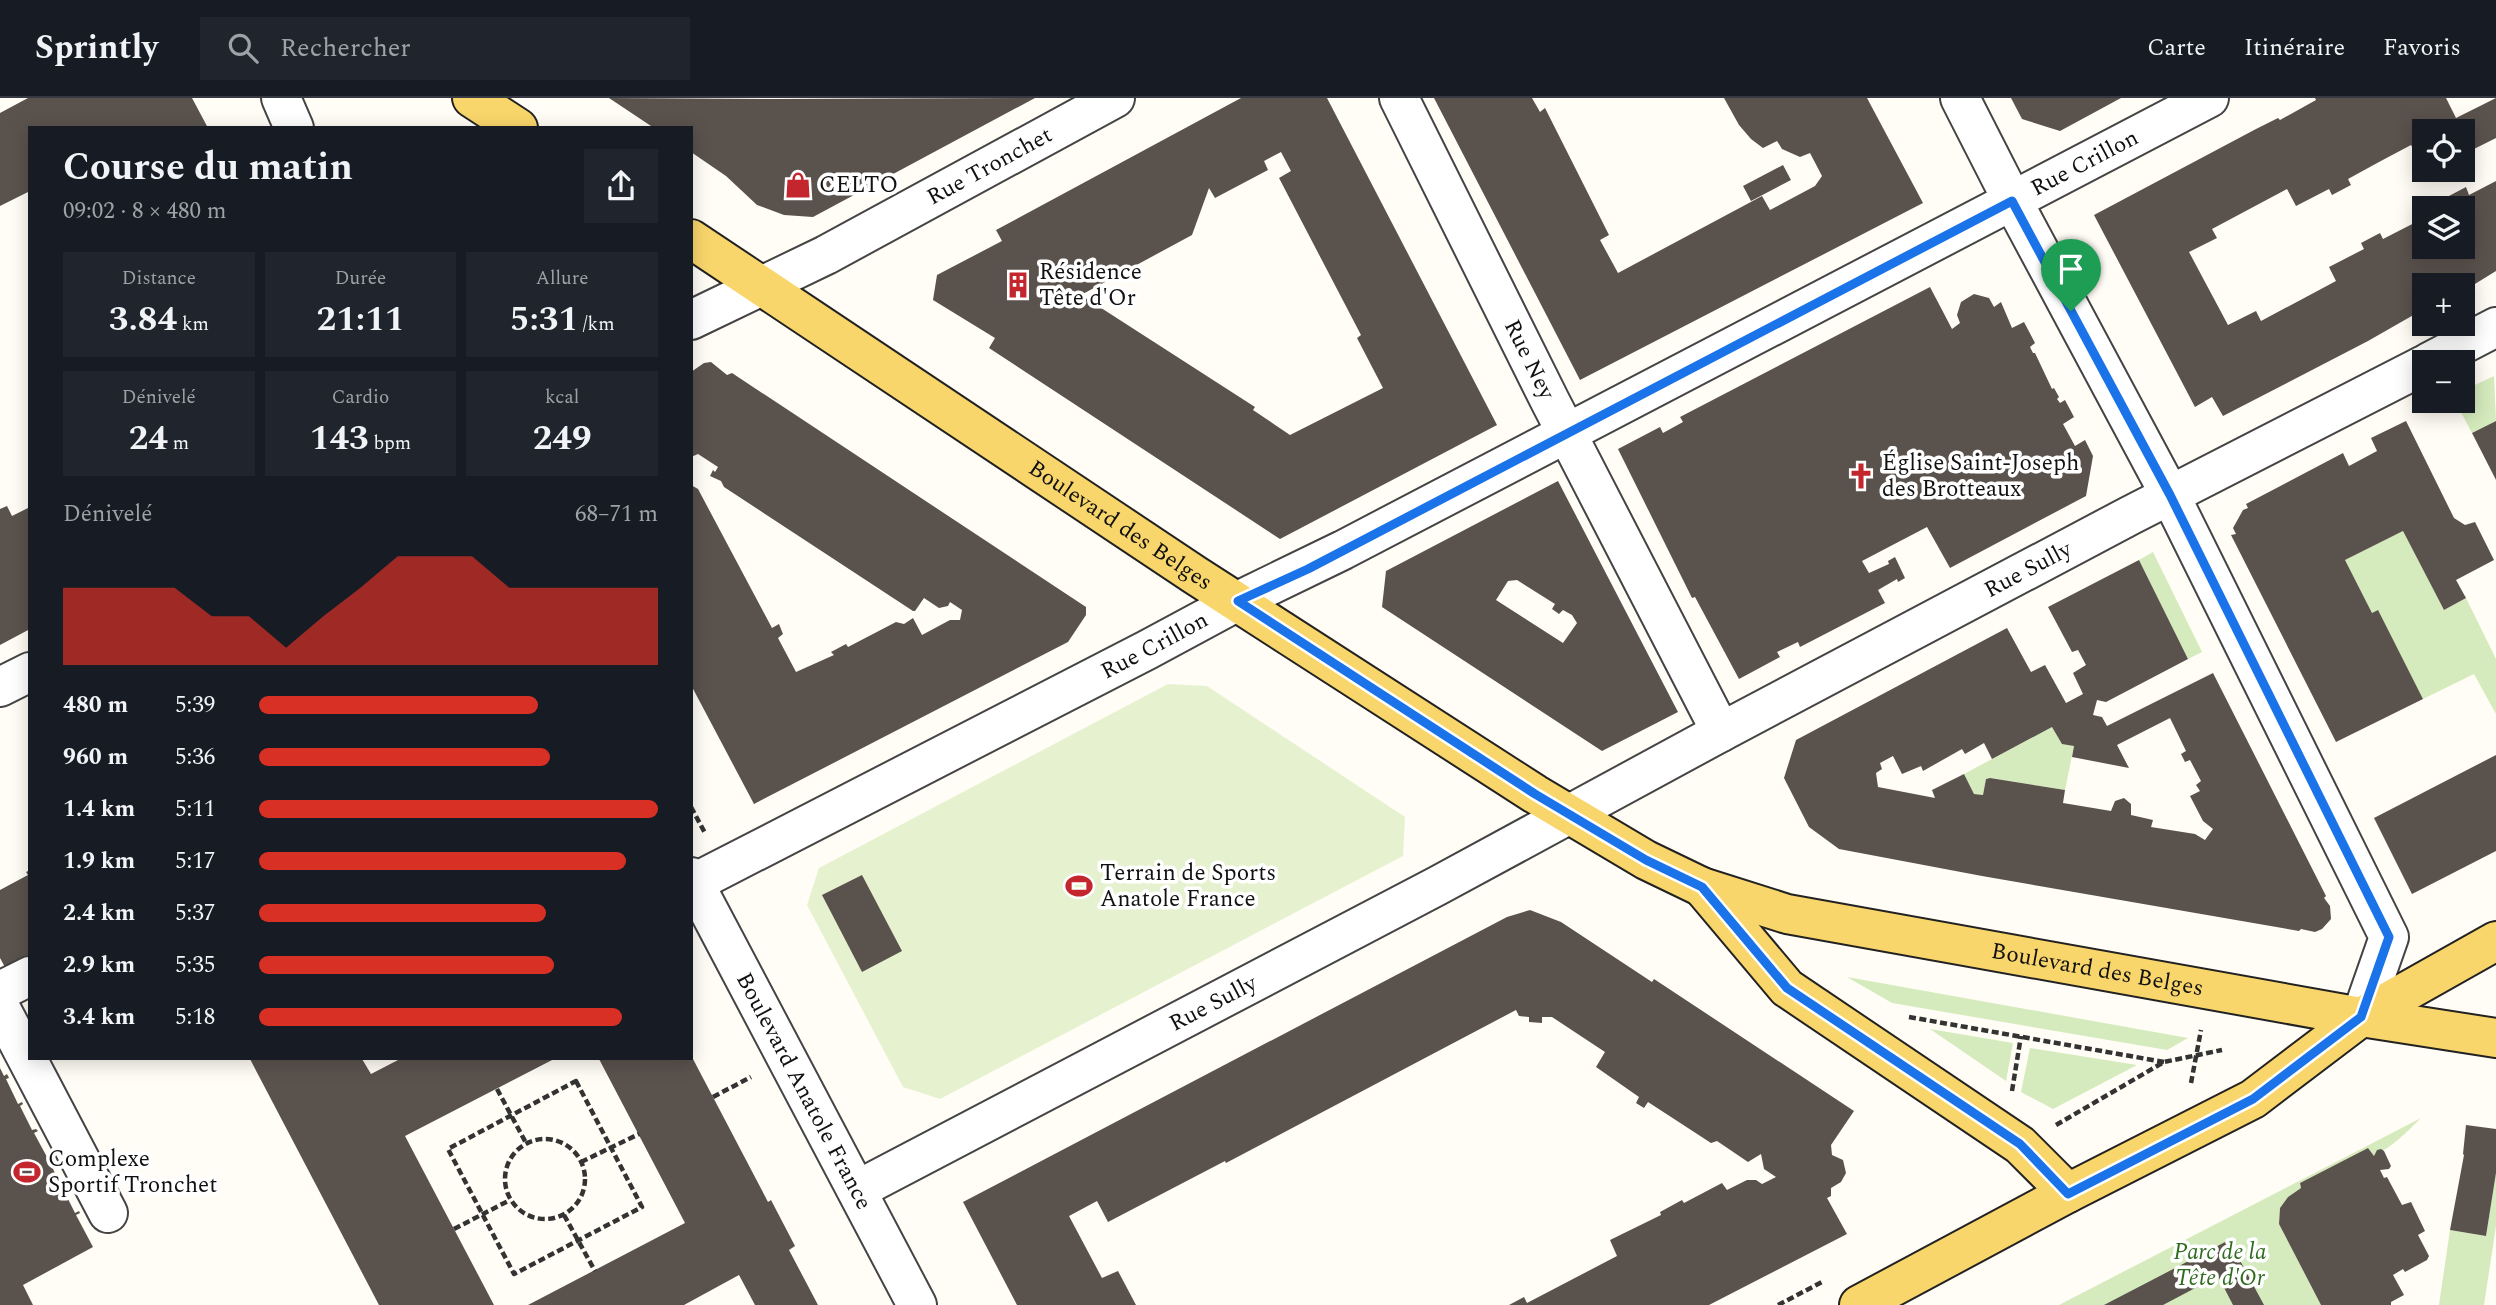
<!DOCTYPE html>
<html lang="fr">
<head>
<meta charset="utf-8">
<style>
  :root { --surface:#171b24; --page:#20242c; --text:#f1f3f6; --muted:#9ea1a6; --line:#363941; --accent:#d93025 }
  body { margin:0; font-family:Spectral,serif; background:var(--page); color:var(--text); height:100vh; display:flex; flex-direction:column; font-size:26px; white-space:nowrap }
  * { box-sizing:border-box; margin:0 }
  p { font-size:23px; color:var(--muted) }
  .icon { flex:none; width:38px; height:38px; fill:none; stroke:currentColor; stroke-width:2; stroke-linecap:round; stroke-linejoin:round }
  .map { position:relative; flex:1; overflow:hidden }
  .sheet { position:absolute; left:28px; top:28px; width:665px; height:934px; display:flex; flex-direction:column; background:var(--surface); border-radius:0px; box-shadow:0 4px 18px #0003 }
  .sheet>* { flex:none }
  .fabs { position:absolute; left:2412px; top:21px; display:grid; gap:14px }
  .fabs a { display:grid; place-items:center; width:63px; height:63px; border-radius:0px; background:var(--surface); box-shadow:0 4px 18px #0003; font-size:35px }
  .pin { position:absolute; display:grid; place-items:center; width:60px; height:60px; color:#fff; margin:-72px -30px; border-radius:50% 50% 50% 0; rotate:-45deg; box-shadow:0 0 7px #0007 }
  .pin .icon { rotate:45deg }
  .round { display:grid; place-items:center; flex:none; width:74px; height:74px; border-radius:0px; background:var(--page) }
  .summary { display:flex; align-items:center; justify-content:space-between; height:119px; padding:0 35px }
  h1 { font-size:38px; font-weight:700; line-height:52px }
  .metrics { display:grid; grid-template-columns:repeat(3,1fr); gap:10px; height:119px; padding:7px 35px }
  .metrics div { display:grid; align-content:center; border-radius:0px; background:var(--page); text-align:center }
  .metrics b { font-size:35px; font-weight:700 }
  .metrics small { font-size:19px; font-weight:400 }
  .metrics p { font-size:19px }
  .chart { height:196px; padding:14px 35px }
  .chart p { display:flex; justify-content:space-between }
  .chart svg { width:100%; height:126px; margin-top:7px; fill:var(--accent); opacity:.7 }
  ul { padding:0 35px; list-style:none; font-size:23px }
  li { display:grid; grid-template-columns:112px 84px 1fr; align-items:center; height:52px }
  li i { height:18px; border-radius:9px; background:var(--accent) }
  header { display:flex; align-items:center; gap:42px; box-sizing:border-box; height:98px; padding:0 35px; background:var(--surface); border-bottom:2px solid var(--line) }
  header strong { font-size:33px }
  nav { display:flex; gap:38px; margin-inline-start:auto; font-size:24px }
  .search { width:490px; height:63px; background:var(--page); display:flex; align-items:center; gap:18px; box-sizing:border-box; padding:0 24px; border-radius:0px; color:var(--muted); font-size:26px }
  .map>svg:first-child { display:block }
</style>
</head>
<body>
<header>
<strong>Sprintly</strong>
<div class="search"><svg class="icon" aria-label="search" viewBox="0 0 24 24"><circle cx="10" cy="10" r="6"/><path d="M15 15l6 6"/></svg>Rechercher</div>
<nav><a>Carte</a><a>Itinéraire</a><a>Favoris</a></nav>
</header>
<div class="map">
<svg width="2496" height="1207" viewBox="0 0 2496 1207">
  <rect width="100%" height="100%" fill="#fffdf5"/>
  <g fill="#d5ebbd">
    <path d="M2494 278 2496 323 2472 335 2455 303H2462V293Z"/>
    <path d="M2403 433 2444 512 2466 500 2496 561V616L2474 576 2423 601 2378 513 2372 515 2345 462Z"/>
    <path d="M2153 454 2202 554 2188 561 2139 462Z"/>
    <path d="M2052 629 2074 648 2065 692 1990 680 1986 681 1983 697 1974 696 1964 676Z"/>
    <path d="M1847 879 2188 940 2167 952 1892 905Z"/>
    <path d="M1930 931 2013 945 2006 983Z"/>
    <path d="M2030 950 2137 967 2053 1011 2021 994Z"/>
    <path d="M2421 1020C2406 1035 2393 1048 2374 1058L2368 1050 2300 1085 2301 1090 2288 1099 2280 1110 2279 1126 2321 1207H2059Z"/>
    <path d="M2496 1075V1128L2484 1207H2439L2450 1132 2486 1138Z"/>
  </g>
  <path fill="#e6f2cf" d="M1168 586 1207 588 1405 719 1403 758 940 1001 903 989 807 807 819 770Z"/>
  <g fill="#5a524d" fill-rule="evenodd">
    <path d="M28 0H192L208 30H30V93L0 108V15Z"/>
    <path d="M609 0 778 1 1035 0 813 119 784 117 757 107 726 78 691 54V30H654Z"/>
    <path d="M1241 0H1327L1497 327 1280 441 989 250 995 240 933 202 937 177 1002 143 996 132ZM1281 54 1291 73 1279 80 1361 237 1357 240 1383 290 1290 337 1253 312 1255 309 1081 197 1192 137 1209 90 1215 100 1268 72 1264 63Z"/>
    <path d="M1434 0H1532L1540 14 1545 10 1609 137 1600 142 1618 175 1762 98 1770 112 1815 88 1822 78 1810 55 1800 59 1782 51 1777 43 1763 50 1751 41 1739 27 1724 0H1867L1923 105 1580 282Z"/>
    <path d="M2011 0H2121L2060 33 2022 21Z"/>
    <path d="M2315 0H2446L2456 20 2496 0V40L2472 52 2458 24 2438 33H2424V49L2415 54 2411 47 2379 64 2348 81 2351 87 2332 97 2329 91 2296 108 2287 91 2212 131 2217 140 2189 154 2228 227 2256 213 2261 223 2336 183 2329 169 2364 151 2361 145 2380 135 2383 141 2424 120V149H2462V110H2442L2451 106 2447 99 2466 89 2469 97 2496 83V173L2462 194V187H2424V211L2368 243 2223 318 2212 299 2195 309 2094 117 2256 31 2278 20 2280 22 2316 2Z"/>
    <path d="M1783 67 1791 82 1751 103 1743 88Z"/>
    <path d="M1930 189 1952 231 1960 225 1957 217 1961 204 1974 196 1989 200 1994 209 2001 204 2012 230 2024 224 2035 245 2030 249 2033 255H2035L2052 291 2054 290 2059 299 2057 301 2060 305 2065 302 2074 319 2063 326 2075 348 2085 342 2093 358 2086 398 1950 470 1927 429 1862 463 1869 475 1889 466 1888 463 1895 459 1905 480 1898 484 1897 481 1878 492 1885 505 1800 549 1798 544 1777 554 1780 559 1739 581 1695 499 1692 500 1618 351 1660 329 1663 335 1683 324 1680 319Z"/>
    <path d="M711 264 727 277 732 275 1086 509V517L1068 544 754 706 691 587V387L698 391 772 530 779 526 783 536 778 540 796 574 834 557 831 554 846 546 848 549 896 524 904 526 913 520 922 537 950 522H960L962 512 950 504 948 508 939 510 924 500 915 513H913L724 389 721 383 710 378 713 372 715 374 718 369 698 356 691 359V274L704 265Z"/>
    <path d="M2406 323 2454 420 2465 427 2475 424 2494 462 2456 482 2466 500 2444 512 2403 433 2345 462 2372 515 2378 512 2423 601 2336 644 2231 437 2236 436 2233 430 2243 412 2248 410 2246 406 2343 355 2349 368 2377 353 2371 340Z"/>
    <path d="M2496 323V382L2472 335Z"/>
    <path d="M1558 383 1678 614 1602 653 1382 509 1386 473ZM1517 482 1555 506 1552 511 1559 516 1563 512 1572 517 1577 525 1563 545 1496 502 1508 483Z"/>
    <path d="M7 408 12 418 28 410 30 414V531L0 547V411Z"/>
    <path d="M2139 462 2188 561 2106 604 2097 602 2093 617 2102 619 2107 628 2213 575 2326 798 2324 800 2330 808 2331 821 2322 831 2315 834 2301 831 2299 833 1982 778 1839 751 1809 729 1784 680 1796 642 2007 530 2031 574 2045 567 2066 605 2083 596 2073 575 2086 567 2078 552 2072 554 2048 509ZM2170 620 2186 653 2181 656 2185 664 2190 662 2201 683 2196 687 2200 693 2190 698 2203 723 2213 731 2205 742 2195 736 2151 729 2153 722 2131 717V706L2124 700 2115 703 2111 713 2063 705 2065 692 1990 680 1986 681 1983 697 1974 696 1964 676 1932 692 1935 700 1878 689 1876 675 1882 671 1880 665 1893 658 1902 676 1921 668 1923 673 1962 651 1965 656 1984 645 1992 661 2052 629 2062 646 2074 648 2072 659 2129 670 2117 647Z"/>
    <path d="M2496 657V753L2412 796 2374 720Z"/>
    <path d="M30 772V859L6 871 0 860V792L28 777 26 774Z"/>
    <path d="M862 777 902 853 862 874 822 797Z"/>
    <path d="M1530 812 1561 824 1652 884 1654 881 1854 1013 1831 1047 1832 1057 1843 1062 1846 1075 1841 1084 1831 1090V1098L1827 1100 1847 1136 1709 1207H1509L1524 1199 1527 1205 1617 1158 1610 1142 1661 1117 1660 1114 1682 1102 1684 1105 1722 1085 1727 1092 1747 1082H1756L1762 1086 1776 1079 1764 1071 1761 1056 1748 1064 1717 1043 1711 1045 1648 1004 1644 1010 1636 1005 1639 999 1596 969 1605 954 1552 919H1542V925L1529 924V919L1519 918 1516 912 1226 1065 1225 1063 1108 1124 1097 1103 1069 1118 1102 1180 1118 1173 1136 1207H1017L963 1104 1507 819Z"/>
    <path d="M250 961H362L371 976 400 961H554L405 1038 494 1207H379Z"/>
    <path d="M599 961H693L768 1104 771 1102 795 1148 789 1152 818 1207H755L739 1177 684 1207H528L685 1125Z"/>
    <path d="M0 970 4 978 7 976 9 980 6 981 18 1006 22 1004 23 1006 20 1008 32 1032 36 1031 38 1033 34 1035 47 1059 50 1057 52 1061 49 1063 61 1087 65 1085 66 1089 63 1091 75 1115 79 1113 80 1115 76 1117 93 1149 23 1187 33 1207H0Z"/>
    <path d="M2466 1027 2496 1031V1075L2486 1138 2450 1132 2464 1057 2463 1056Z"/>
    <path d="M2368 1050 2374 1058 2377 1052 2381 1051 2384 1053 2391 1068 2389 1071 2380 1072 2384 1080 2387 1079 2402 1107 2411 1104 2425 1133 2418 1137 2429 1158 2427 1162 2405 1174 2403 1171 2393 1177 2404 1197 2391 1204V1207H2321L2279 1126 2280 1110 2288 1099 2301 1090 2300 1085Z"/>
    <path d="M2229 1142 2264 1207H2233L2218 1178 2163 1207H2104Z"/>
  </g>
  <g fill="none" stroke-linecap="round" stroke-linejoin="round">
    <g stroke="#444" stroke-width="42">
      <g id="minor">
        <path d="M281 0 294 30"/>
        <path id="s1" d="M1399 0 1550 303 1721 634"/>
        <path d="M1960 0 2012 102 2170 397 2389 839 2361 919"/>
        <path id="s2" d="M691 222 826 157 1115 0"/>
        <path d="M2429 264 2496 229"/>
        <path d="M0 589 30 574"/>
        <path id="s3" d="M691 779 917 1207"/>
        <path id="s4" d="M694 785 1147 552 1238 503 1343 452 2209 0"/>
        <path d="M0 893 30 878"/>
        <path d="M0 909 108 1115"/>
        <path id="s5" d="M857 1092 1437 788 1721 634 2131 417 2424 267"/>
      </g>
    </g>
    <g stroke="#222" stroke-width="42">
      <g id="major">
        <path d="M472 0 518 30"/>
        <path id="s6" d="M691 141 1195 477 1535 696 1646 762 1702 789 1787 816 2361 919 2496 940"/>
        <path d="M1702 789 1787 890 2020 1047 2068 1095"/>
        <path d="M1859 1207 2068 1095 2253 1001 2361 919 2496 843"/>
      </g>
    </g>
    <g stroke="#333" stroke-width="4.5" stroke-dasharray="7 3.5" stroke-linecap="butt">
      <path d="M691 709 705 735"/>
      <path d="M1909 919 2164 964"/>
      <path d="M576 983 642 1109 514 1176 448 1051Z"/>
      <path d="M2191 985 2201 932"/>
      <path d="M497 991 526 1045"/>
      <path d="M2012 993 2021 938"/>
      <path d="M713 999 751 979"/>
      <path d="M2056 1027 2164 964 2222 952"/>
      <circle cx="545" cy="1081" r="40"/>
      <path d="M581 1064 639 1036"/>
      <path d="M564 1117 595 1173"/>
      <path d="M454 1131 510 1102"/>
      <path d="M1778 1207 1824 1183"/>
    </g>
    <use href="#minor" stroke="#fff" stroke-width="38"/>
    <use href="#major" stroke="#f9d66b" stroke-width="38"/>
  </g>
  <g fill="none" stroke-linecap="round" stroke-linejoin="round">
    <g stroke="#fff" stroke-width="14">
      <path id="route" d="M2012 103 2170 397 2389 839 2361 919 2253 1001 2068 1096 2020 1046 1787 890 1702 789 1646 762 1535 696 1238 503 1308 471Z"/>
    </g>
    <use href="#route" stroke="#1a73e8" stroke-width="9"/>
  </g>
  <defs>
    <g id="shop-bare" transform="scale(2.1)"><path d="M-5-2.5h2.3a2.7 3.5 0 0 1 5.4 0H5L5.5 6h-11ZM-1.5-2.5h3a1.5 2.3 0 0 0-3 0Z" fill="#c4262e" stroke="#fff" stroke-width="2.5" paint-order="stroke"/></g>
    <g id="building-bare" transform="scale(2.1)"><path d="M-4-6H4V6H1V3H-1V6H-4ZM-2.5-4.3h1.7v1.8h-1.7ZM.8-4.3h1.7v1.8H.8ZM-2.5-1h1.7V.8h-1.7ZM.8-1h1.7V.8H.8Z" fill="#c4262e" stroke="#fff" stroke-width="2.5" paint-order="stroke"/></g>
    <g id="church-bare" transform="scale(2.1)"><path d="M-1.2-6h2.4v3.5h3.3v2.4h-3.3V6h-2.4V-.1h-3.3v-2.4h3.3Z" fill="#c4262e" stroke="#fff" stroke-width="2.5" paint-order="stroke"/></g>
    <g id="stadium-bare" transform="scale(2.1)"><path d="M0-5a6.5 5 0 1 0 0 10a6.5 5 0 1 0 0-10ZM-3.5-1.8h7v3.6h-7Z" fill="#c4262e" stroke="#fff" stroke-width="2.5" paint-order="stroke"/></g>
  </defs>
  <g fill-rule="evenodd">
    <use href="#shop-bare" x="798" y="87"/>
    <use href="#building-bare" x="1018" y="187"/>
    <use href="#church-bare" x="1861" y="378"/>
    <use href="#stadium-bare" x="1079" y="788"/>
    <use href="#stadium-bare" x="27" y="1074"/>
  </g>
  <g text-anchor="middle" dominant-baseline="central" stroke-width="7" stroke-linejoin="round" paint-order="stroke">
    <g font-size="23" fill="#111" stroke="#fff">
      <text stroke="none"><textPath href="#s4" startOffset="1566">Rue Crillon</textPath></text>
      <text stroke="none"><textPath href="#s2" startOffset="336">Rue Tronchet</textPath></text>
      <text stroke="none"><textPath href="#s1" startOffset="292">Rue Ney</textPath></text>
      <text stroke="none"><textPath href="#s6" startOffset="516">Boulevard des Belges</textPath></text>
      <text stroke="none"><textPath href="#s5" startOffset="1325">Rue Sully</textPath></text>
      <text stroke="none"><textPath href="#s4" startOffset="518">Rue Crillon</textPath></text>
      <text stroke="none"><textPath href="#s6" startOffset="1606">Boulevard des Belges</textPath></text>
      <text stroke="none"><textPath href="#s5" startOffset="402">Rue Sully</textPath></text>
      <text stroke="none"><textPath href="#s3" startOffset="242">Boulevard Anatole France</textPath></text>
    </g>
    <g font-size="23" fill="#111" stroke="#fff" text-anchor="start">
      <text x="819" y="87">CELTO</text>
      <text x="1039" y="174">Résidence<tspan x="1039" dy="26">Tête d'Or</tspan></text>
      <text x="1882" y="365">Église Saint-Joseph<tspan x="1882" dy="26">des Brotteaux</tspan></text>
      <text x="1100" y="775">Terrain de Sports<tspan x="1100" dy="26">Anatole France</tspan></text>
      <text x="48" y="1061">Complexe<tspan x="48" dy="26">Sportif Tronchet</tspan></text>
    </g>
    <g font-size="23" font-style="italic" fill="#2f6b1f" stroke="#fff">
      <text x="2220" y="1154">Parc de la<tspan x="2220" dy="26">Tête d'Or</tspan></text>
    </g>
  </g>
</svg>
<div class="fabs">
<a><svg class="icon" aria-label="locate" viewBox="0 0 24 24"><circle cx="12" cy="12" r="6"/><path d="M12 2v4M12 18v4M2 12h4M18 12h4"/></svg></a>
<a><svg class="icon" aria-label="layers" viewBox="0 0 24 24"><path d="M12 4l9 5-9 5-9-5zM3 14l9 5 9-5"/></svg></a>
<a>+</a>
<a>−</a>
</div>
<div class="pin" style="left:2071px;top:213px;background:#1e9e55"><svg class="icon" aria-label="arrive" viewBox="0 0 24 24"><path d="M6 21V4h12l-3 4 3 4H6"/></svg></div>
<section class="sheet">
<div class="summary"><div><h1>Course du matin</h1><p>09:02 · 8 × 480 m</p></div><a class="round"><svg class="icon" aria-label="share" viewBox="0 0 24 24"><path d="M12 15V3M7 8l5-5 5 5M5 13v7h14v-7"/></svg></a></div>
<div class="metrics">
<div><p>Distance</p><b>3.84<small> km</small></b></div>
<div><p>Durée</p><b>21:11</b></div>
<div><p>Allure</p><b>5:31<small> /km</small></b></div>
</div>
<div class="metrics">
<div><p>Dénivelé</p><b>24<small> m</small></b></div>
<div><p>Cardio</p><b>143<small> bpm</small></b></div>
<div><p>kcal</p><b>249</b></div>
</div>
<div class="chart"><p><span>Dénivelé</span>68–71 m</p>
<svg viewBox="0 0 160 44" preserveAspectRatio="none"><path d="M0 44V17L10 17L20 17L30 17L40 27L50 27L60 38L70 27L80 17L90 6L100 6L110 6L120 17L130 17L140 17L150 17L160 17V44z"/></svg>
</div>
<ul>
<li><b>480 m</b>5:39<i style="width:70%"></i></li>
<li><b>960 m</b>5:36<i style="width:73%"></i></li>
<li><b>1.4 km</b>5:11<i style="width:100%"></i></li>
<li><b>1.9 km</b>5:17<i style="width:92%"></i></li>
<li><b>2.4 km</b>5:37<i style="width:72%"></i></li>
<li><b>2.9 km</b>5:35<i style="width:74%"></i></li>
<li><b>3.4 km</b>5:18<i style="width:91%"></i></li>
</ul>
</section>
</div>
</body>
</html>
